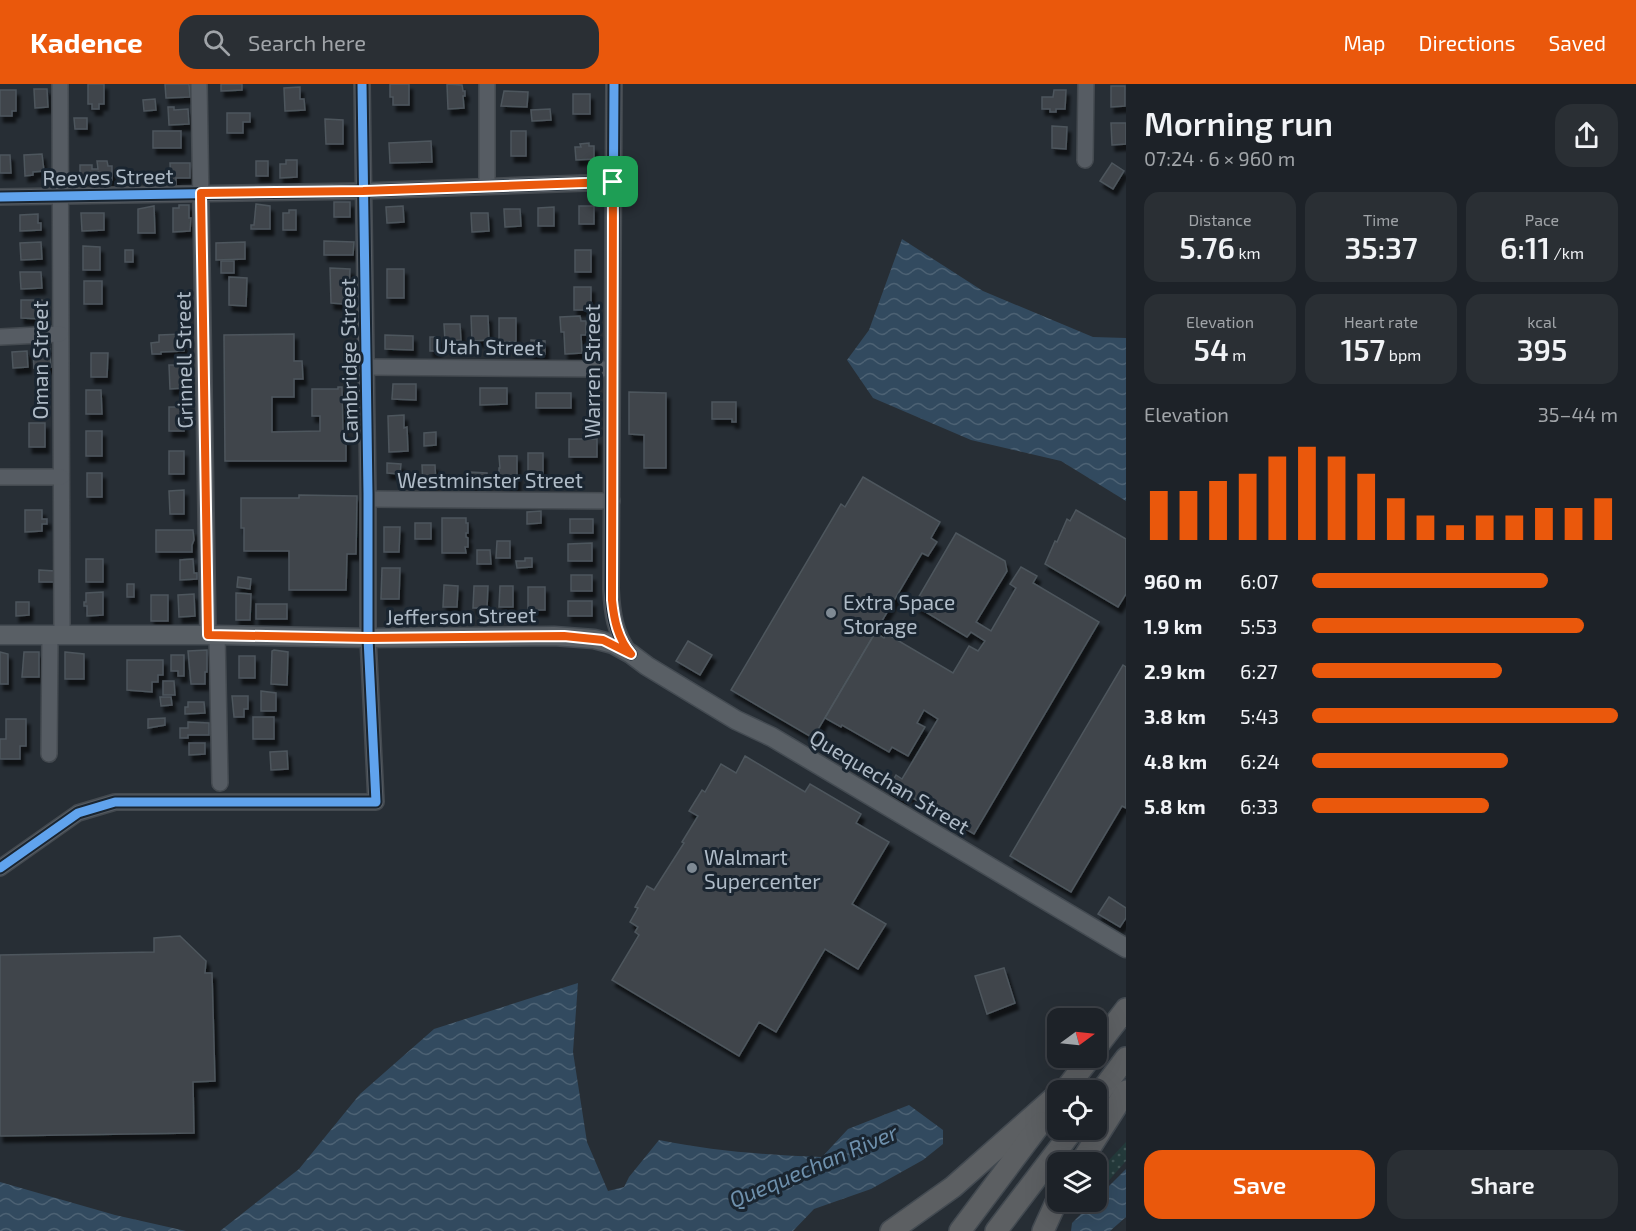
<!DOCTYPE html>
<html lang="en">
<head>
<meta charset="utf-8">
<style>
  :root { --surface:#1d2228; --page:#2a2f34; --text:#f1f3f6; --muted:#a0a4a8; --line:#3b3f45; --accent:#ea580c }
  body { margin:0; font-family:"Exo 2",sans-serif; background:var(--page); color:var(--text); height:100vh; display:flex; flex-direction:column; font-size:22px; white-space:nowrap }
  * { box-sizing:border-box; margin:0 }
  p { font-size:20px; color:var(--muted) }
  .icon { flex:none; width:33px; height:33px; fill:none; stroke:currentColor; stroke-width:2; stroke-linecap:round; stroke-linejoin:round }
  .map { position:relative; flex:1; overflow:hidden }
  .panel { display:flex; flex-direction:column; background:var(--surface); width:510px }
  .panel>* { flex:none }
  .needle { width:39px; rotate:75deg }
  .tools { position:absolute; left:1047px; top:924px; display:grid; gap:12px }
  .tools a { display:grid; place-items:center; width:60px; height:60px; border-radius:12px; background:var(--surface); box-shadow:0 6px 24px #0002,0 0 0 2px var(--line); font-size:30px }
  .pin { position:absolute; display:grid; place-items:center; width:51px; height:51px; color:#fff; margin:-26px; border-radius:12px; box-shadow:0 3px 9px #0006 }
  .round { display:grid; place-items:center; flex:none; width:63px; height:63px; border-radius:18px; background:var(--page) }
  .head { display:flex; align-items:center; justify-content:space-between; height:102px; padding:0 18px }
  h1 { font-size:33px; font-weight:600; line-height:45px }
  .figures { display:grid; grid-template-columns:repeat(3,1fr); gap:9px; height:102px; padding:6px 18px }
  .figures div { display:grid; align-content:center; border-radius:15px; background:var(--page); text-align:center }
  .figures b { font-size:30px; font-weight:600 }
  .figures small { font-size:16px; font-weight:400 }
  .figures p { font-size:16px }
  .chart { height:168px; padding:12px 18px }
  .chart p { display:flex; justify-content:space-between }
  .chart svg { width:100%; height:108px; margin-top:6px; stroke:var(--accent); stroke-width:6 }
  .cta { display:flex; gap:12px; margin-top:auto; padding:12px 18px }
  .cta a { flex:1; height:69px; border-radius:18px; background:var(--accent); color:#fff; font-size:24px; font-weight:600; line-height:69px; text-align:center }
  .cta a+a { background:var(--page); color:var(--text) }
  ul { padding:0 18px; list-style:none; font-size:20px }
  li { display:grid; grid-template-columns:96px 72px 1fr; align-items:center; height:45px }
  li i { height:15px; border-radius:8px; background:var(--accent) }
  header { display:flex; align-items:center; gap:36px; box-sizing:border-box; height:84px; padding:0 30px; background:var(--accent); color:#fff }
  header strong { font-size:28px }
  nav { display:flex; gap:33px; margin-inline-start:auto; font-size:21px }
  .search { width:420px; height:54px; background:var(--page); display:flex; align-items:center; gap:15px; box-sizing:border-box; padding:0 21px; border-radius:18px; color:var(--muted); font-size:22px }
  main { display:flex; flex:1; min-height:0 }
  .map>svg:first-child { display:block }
</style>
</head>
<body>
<header>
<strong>Kadence</strong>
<div class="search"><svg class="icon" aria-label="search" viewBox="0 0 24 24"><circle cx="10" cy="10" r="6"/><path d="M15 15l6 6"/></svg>Search here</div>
<nav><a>Map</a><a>Directions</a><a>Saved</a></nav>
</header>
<main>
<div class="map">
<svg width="1126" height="1147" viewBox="0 0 1126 1147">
  <defs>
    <pattern id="park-dots" width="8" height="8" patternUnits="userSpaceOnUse" patternTransform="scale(1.5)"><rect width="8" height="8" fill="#243a3b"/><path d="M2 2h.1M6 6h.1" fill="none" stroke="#415556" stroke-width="1.8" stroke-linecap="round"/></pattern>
    <pattern id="water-waves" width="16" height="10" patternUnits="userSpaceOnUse" patternTransform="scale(1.5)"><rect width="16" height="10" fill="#324a5f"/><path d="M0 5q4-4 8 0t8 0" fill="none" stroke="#4d6274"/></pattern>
    <filter id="shadow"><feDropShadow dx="3.5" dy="6" stdDeviation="1.5" flood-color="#0009"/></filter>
  </defs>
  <rect width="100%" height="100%" fill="#272e35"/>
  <path fill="url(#park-dots)" d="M1126 1058V1077L1097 1110V1089Z"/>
  <g fill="url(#water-waves)">
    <path d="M902 155 983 207 1093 253 1126 254V417L1061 377 971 356 873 314 847 276 869 246Z"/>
    <path d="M578 899 573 968 587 1058 608 1107 624 1103 629 1093 659 1056C713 1067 767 1071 822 1073L848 1045 909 1021 943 1046V1060L923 1076 871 1105 814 1125 793 1147H220L299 1085 360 1010 434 945Z"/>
    <path d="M1126 1085V1133L1110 1147H1071L1072 1139 1093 1118H1096L1097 1114Z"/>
    <path d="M0 1098 115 1131 186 1147H0Z"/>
  </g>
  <g fill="#3f454b" stroke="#4e565d" stroke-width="1.5" filter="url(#shadow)">
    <path d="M88 0H104V20H99V25H92V20H88Z"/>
    <path d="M165 0H189L190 13 166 14Z"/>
    <path d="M221 0H242V6L221 7Z"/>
    <path d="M390 0H409V21H393V13H390Z"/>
    <path d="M447 0 462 1 463 7H465V12H463L464 24 448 25Z"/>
    <path d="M1111 2H1125V22L1111 23Z"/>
    <path d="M300 3V15H304L305 26 285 27 284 4Z"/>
    <path d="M34 5H47L48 23 35 24Z"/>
    <path d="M0 6H16V27H12V32H0Z"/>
    <path d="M1054 6H1066L1065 25H1056V28H1050V25H1042V13H1053Z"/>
    <path d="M504 7 528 8 527 23 501 22Z"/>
    <rect x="573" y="10" width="17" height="20"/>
    <path d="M155 15 156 26 144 27 143 16Z"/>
    <path d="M168 23H174V26L188 25 189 40 169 41Z"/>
    <path d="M550 25 551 36 532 37 531 26Z"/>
    <path d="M227 29H250V38H243V49H227Z"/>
    <path d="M74 34H87V45H75Z"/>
    <path d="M325 35 343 36V60H326Z"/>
    <path d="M1111 39H1126V60L1112 61Z"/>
    <path d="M1052 42 1067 43 1066 65 1052 64Z"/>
    <rect x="153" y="47" width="28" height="17"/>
    <rect x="511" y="47" width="15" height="25"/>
    <path d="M431 57 432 78 390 79 389 59Z"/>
    <path d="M589 59V62H594V75L576 76 575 63H581L580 60Z"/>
    <path d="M42 70 44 87 33 88V91L25 92 24 71Z"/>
    <path d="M0 71H10L11 89H0Z"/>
    <path d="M286 76H297V93L280 94V80H286Z"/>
    <path d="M97 77H107L108 82H112V96H98V88H93V98H87V95H80V81H92V85H98Z"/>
    <rect x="256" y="77" width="12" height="15"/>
    <path d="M170 79H190V94H176V101H171Z"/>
    <path d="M1112 79 1124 87 1113 105 1100 97Z"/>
    <rect x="334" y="118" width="16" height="15"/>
    <path d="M256 120 270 122V145H251V141H254Z"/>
    <path d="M179 121H189V134H191L190 147 173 148V124H179Z"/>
    <path d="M154 122 155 149H138V125Z"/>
    <path d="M403 122 404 138 387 139 386 123Z"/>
    <rect x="579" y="122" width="15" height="18"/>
    <path d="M554 123V142H538V124Z"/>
    <path d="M504 125H520L521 142 505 143Z"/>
    <path d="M289 126H296V146H283V129H289Z"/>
    <path d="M81 129H104V146L82 147Z"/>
    <path d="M471 129H488L489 147 472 148Z"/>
    <path d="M38 130V139H41V146L20 147V131Z"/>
    <path d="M324 157 354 158 353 171H324Z"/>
    <path d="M41 158 42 175 21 176 20 159Z"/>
    <path d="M245 158V175L216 176V159Z"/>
    <path d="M83 162 100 163V186H83Z"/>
    <rect x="125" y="166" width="8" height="12"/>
    <rect x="575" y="166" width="16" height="22"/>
    <rect x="221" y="177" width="13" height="12"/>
    <path d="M330 184 350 185 349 210 344 209V220L331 219Z"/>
    <rect x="387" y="185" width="17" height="29"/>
    <path d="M20 188H41L42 204 21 205Z"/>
    <path d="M229 193 247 194 246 222 229 221Z"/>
    <rect x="84" y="197" width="18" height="23"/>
    <rect x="574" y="203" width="17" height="23"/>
    <path d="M21 216H42V235L21 234Z"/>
    <path d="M471 232H488L489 256 472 257Z"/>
    <path d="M580 232 581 237H586V251H581L582 269 565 270 564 248H561L560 233Z"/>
    <rect x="499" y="234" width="17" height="24"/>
    <path d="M444 240H460L461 256 445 257Z"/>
    <path d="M183 250 184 267 161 268V270H152L151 259 159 258V251Z"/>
    <path d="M294 250V277H302L303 295H294V313H272V348L320 347V332H312V305H338V303H342L343 348H346V377H225L224 251Z"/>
    <path d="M385 251 413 252V266L385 265Z"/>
    <rect x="430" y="253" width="8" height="14"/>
    <path d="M531 256 545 257V270H530Z"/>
    <path d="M45 263V265H50L51 283H43V292H37L36 284H34L33 264Z"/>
    <path d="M27 267 28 283 13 284 12 268Z"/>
    <path d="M91 269H108L107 293H91Z"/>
    <path d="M169 281H184V304L170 305Z"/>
    <path d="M393 300H416V316L392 315Z"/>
    <path d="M480 304H507V320L480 321Z"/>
    <path d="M86 306H101L102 330H86Z"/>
    <path d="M629 308 666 309V384H644V351L629 350Z"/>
    <rect x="536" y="309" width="35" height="15"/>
    <path d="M712 318H736V338H732V335H712Z"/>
    <path d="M169 323H183L184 347H169Z"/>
    <path d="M404 331V344L407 343 408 367 389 368 388 332Z"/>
    <rect x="29" y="339" width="16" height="24"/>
    <rect x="86" y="347" width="16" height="25"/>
    <path d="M436 348V361L424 362V349Z"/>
    <rect x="569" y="355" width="28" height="18"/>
    <rect x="169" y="367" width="15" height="23"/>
    <rect x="528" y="369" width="15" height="25"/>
    <path d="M499 372H517V401H501V391H499V384H500Z"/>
    <path d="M387 379 401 380 400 390 387 389Z"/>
    <path d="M422 381H435L436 402 423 403Z"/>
    <path d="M469 388 487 389V401H469Z"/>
    <rect x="87" y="389" width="15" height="24"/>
    <path d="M863 393 940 438 931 454 937 458 928 472 922 469 813 654 731 606 841 420 845 423Z"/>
    <path d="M184 406V430H170L169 407Z"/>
    <path d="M299 411 357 412 356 470H347L346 506H289V467H244V444H241V414H299Z"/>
    <path d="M25 426H42V435H47V440H42V447L25 448Z"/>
    <path d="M1076 426 1126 455V510L1118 523 1045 480 1055 457 1057 458 1067 435 1070 437Z"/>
    <path d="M541 427V439L527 440V428Z"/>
    <path d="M442 434H466V439H468V449H466V453L468 454V463H465L466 469H442Z"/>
    <rect x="570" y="435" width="23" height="14"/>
    <rect x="415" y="439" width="16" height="16"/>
    <path d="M384 443H400L399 468H384Z"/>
    <path d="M156 446H193L194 456 192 461V468H156Z"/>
    <path d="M956 449 1005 477 1007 487 976 538 991 547 1016 504 1010 500 1021 483 1037 492 1033 499 1099 538 974 750 906 710 902 716 887 706 896 691 902 695 938 635 924 626 917 639 925 643 908 672 892 663 889 668 842 641 841 643 825 634 881 539 886 542 883 549 880 547 878 550 884 554 887 550 953 589 969 562 978 567 985 557 971 548 967 553 914 521Z"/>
    <path d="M497 457H510V474H496Z"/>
    <path d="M592 459V477H568V460Z"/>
    <path d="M477 466H490L491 480H477Z"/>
    <path d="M525 474H532V483L517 484 516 477H525Z"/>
    <rect x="86" y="475" width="17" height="23"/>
    <path d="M193 475 194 489H197V495L180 496V476Z"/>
    <path d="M382 484H400L399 515H381Z"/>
    <path d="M39 486 55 487 54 498H39Z"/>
    <rect x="571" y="491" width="21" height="16"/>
    <path d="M238 493 251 495 250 505 237 503Z"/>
    <rect x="127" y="500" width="7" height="13"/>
    <path d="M444 501 458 502 457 523H443Z"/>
    <path d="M474 502H488L487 524H473Z"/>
    <path d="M500 502H513V523H499Z"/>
    <rect x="528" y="503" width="17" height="23"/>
    <path d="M103 508V531L87 532V522H84V518H86V509Z"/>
    <path d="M236 509 251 510 250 536H236Z"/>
    <path d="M194 510 195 532 179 533 178 511Z"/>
    <rect x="151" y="511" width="17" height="26"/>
    <rect x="568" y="517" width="24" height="15"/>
    <path d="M16 518H29V531L16 532Z"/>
    <rect x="256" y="520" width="31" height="15"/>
    <path d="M688 557 712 571 700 591 676 577Z"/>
    <path d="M207 566V588H205V600H191L188 567Z"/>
    <path d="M274 566 288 568 287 601 271 600 272 567Z"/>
    <path d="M0 568 8 570V600H0Z"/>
    <path d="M24 568H39V593H22Z"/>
    <path d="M65 568 84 570V595H65Z"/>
    <path d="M171 571H184V592H178V587H171Z"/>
    <rect x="239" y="572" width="16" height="22"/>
    <path d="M127 576H163V591H158V598H152V608L127 606Z"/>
    <path d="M1123 581 1126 583V724L1122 722 1071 808 1010 772Z"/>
    <path d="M163 597H174L175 611H163Z"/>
    <path d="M261 607 276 609V627H261Z"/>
    <path d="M232 612H248V625H244V633H234Z"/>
    <path d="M160 613H171L172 621 161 622Z"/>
    <path d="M188 618H204L205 629 185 630V623H188Z"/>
    <rect x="253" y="633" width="21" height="22"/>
    <path d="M165 634V641L148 644V635Z"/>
    <path d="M6 635H26V662H20V675H0V655H6Z"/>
    <path d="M188 638 209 639V651H188V654H180V644H188Z"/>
    <path d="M189 659H205V670L189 671Z"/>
    <path d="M287 667 288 685 271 686 270 668Z"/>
    <path d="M745 672 805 708 810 700 861 730 856 739 889 758 852 820 886 840 858 885 825 865 776 948 759 938 739 972 612 896 639 851 635 848 638 843 630 838 638 824 635 823 647 802 654 806 684 759 682 758 698 732 689 727 702 706 705 708 721 680 736 689Z"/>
    <path d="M1109 813 1126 824V834L1120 843 1098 830Z"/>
    <path d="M180 852 206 877 205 889H212L215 997 193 998 194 1049 0 1052V871L154 868V854Z"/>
    <path d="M1004 884 1015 919 987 930 975 892Z"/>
  </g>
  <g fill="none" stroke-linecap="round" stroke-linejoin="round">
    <g stroke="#444a50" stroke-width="18">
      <g id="minor">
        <path d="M60 0 62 551"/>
        <path d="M199 0 208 551"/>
        <path d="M487 0V102"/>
        <path d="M614 0 611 505C612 528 615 551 630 569"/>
        <path d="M1085 76 1086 0"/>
        <path d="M0 113 363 107 613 98"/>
        <path d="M0 253 60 250"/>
        <path d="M366 283 612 285"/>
        <path d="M0 393H61"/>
        <path d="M368 415 612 417"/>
        <path d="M217 551 220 699"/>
        <path d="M49 670 50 551"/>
        <path d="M0 784 78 729 115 718H376L368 554V410L362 0"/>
      </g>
    </g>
    <g stroke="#444b52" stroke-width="21">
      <path id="major" d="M0 551H217L368 554 554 552 594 555 613 560 631 570 647 582 736 636 772 653 1126 864"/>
    </g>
    <g stroke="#434a51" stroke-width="24">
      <g id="highway">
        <path d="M1096 964 1126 925"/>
        <path d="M1065 1006 1090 974"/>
        <path d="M1096 1014 1126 974"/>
        <path d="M1081 1078 1126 1007"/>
        <path d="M891 1147 953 1103 1058 1010"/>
        <path d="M960 1147 1041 1039"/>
        <path d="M996 1147 1073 1046"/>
        <path d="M1043 1147 1058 1114"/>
      </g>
    </g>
    <use href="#minor" stroke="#565c63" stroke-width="15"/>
    <use href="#major" stroke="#595f65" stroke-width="18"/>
    <use href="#highway" stroke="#5c5f62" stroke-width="21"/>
    <g stroke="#1a2530" stroke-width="13">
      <g id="cycleway">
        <path d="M614 0 611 505C612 529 615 552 631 570"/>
        <path d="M0 113 363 107 613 98"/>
        <path d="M0 784 78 729 115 718H376L368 554V410L362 0"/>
      </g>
    </g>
    <use href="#cycleway" stroke="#60a3ed" stroke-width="9"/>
  </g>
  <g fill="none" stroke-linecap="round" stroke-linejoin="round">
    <g stroke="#fff" stroke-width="12">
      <path id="route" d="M613 98 612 516C614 536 618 555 631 570L603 556 564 552 368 554 208 551 201 109 363 107Z"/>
    </g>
    <use href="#route" stroke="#ea580c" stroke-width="8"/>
  </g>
  <g fill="#7f8a94" stroke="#1a2530" stroke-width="2">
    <circle cx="831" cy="529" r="6"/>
    <circle cx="692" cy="784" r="6"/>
  </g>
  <g text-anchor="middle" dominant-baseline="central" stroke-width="6" stroke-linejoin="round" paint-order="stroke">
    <g font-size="21" fill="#afbbc7" stroke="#1a2530">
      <text transform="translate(108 92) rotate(-1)">Reeves Street</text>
      <text transform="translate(489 262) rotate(1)">Utah Street</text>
      <text transform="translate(39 276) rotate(-90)">Oman Street</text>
      <text transform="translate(183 276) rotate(-91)">Grinnell Street</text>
      <text transform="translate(348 277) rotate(-91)">Cambridge Street</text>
      <text transform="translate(591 287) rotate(-90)">Warren Street</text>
      <text x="490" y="395">Westminster Street</text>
      <text transform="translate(461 531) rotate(-1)">Jefferson Street</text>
      <text transform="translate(890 697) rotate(31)">Quequechan Street</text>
    </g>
    <g font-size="21" fill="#afbbc7" stroke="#1a2530" text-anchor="start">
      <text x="843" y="517">Extra Space<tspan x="843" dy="24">Storage</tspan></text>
      <text x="704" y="772">Walmart<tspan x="704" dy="24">Supercenter</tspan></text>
    </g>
    <g font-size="22" font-style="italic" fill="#6e90ac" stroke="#1a2530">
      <text transform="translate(813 1081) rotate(-23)">Quequechan River</text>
    </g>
  </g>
</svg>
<div class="tools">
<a><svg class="needle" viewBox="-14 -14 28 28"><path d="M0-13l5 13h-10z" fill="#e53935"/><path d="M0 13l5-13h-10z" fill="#a0a4a8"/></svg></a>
<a><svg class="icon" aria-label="locate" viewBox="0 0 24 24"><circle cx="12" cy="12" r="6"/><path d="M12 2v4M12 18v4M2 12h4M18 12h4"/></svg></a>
<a><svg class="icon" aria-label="layers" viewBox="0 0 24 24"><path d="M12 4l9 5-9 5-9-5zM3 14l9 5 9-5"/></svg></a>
</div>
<div class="pin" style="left:613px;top:98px;background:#1e9e55"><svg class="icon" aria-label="arrive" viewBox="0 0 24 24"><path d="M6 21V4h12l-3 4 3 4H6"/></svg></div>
</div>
<section class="panel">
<div class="head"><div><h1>Morning run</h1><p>07:24 · 6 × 960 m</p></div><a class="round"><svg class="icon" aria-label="share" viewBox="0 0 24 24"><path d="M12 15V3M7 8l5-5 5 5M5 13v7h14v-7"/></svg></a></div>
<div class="figures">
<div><p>Distance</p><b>5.76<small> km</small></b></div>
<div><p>Time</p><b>35:37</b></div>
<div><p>Pace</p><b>6:11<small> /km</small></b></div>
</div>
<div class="figures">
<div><p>Elevation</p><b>54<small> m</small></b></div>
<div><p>Heart rate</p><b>157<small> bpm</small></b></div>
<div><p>kcal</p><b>395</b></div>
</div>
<div class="chart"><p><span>Elevation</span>35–44 m</p>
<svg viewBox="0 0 160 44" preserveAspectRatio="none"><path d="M5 44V24M15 44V24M25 44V20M35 44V17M45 44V10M55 44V6M65 44V10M75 44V17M85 44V27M95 44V34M105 44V38M115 44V34M125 44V34M135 44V31M145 44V31M155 44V27"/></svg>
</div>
<ul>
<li><b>960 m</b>6:07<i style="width:77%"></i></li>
<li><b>1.9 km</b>5:53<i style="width:89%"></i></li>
<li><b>2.9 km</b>6:27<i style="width:62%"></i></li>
<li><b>3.8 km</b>5:43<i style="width:100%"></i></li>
<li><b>4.8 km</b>6:24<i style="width:64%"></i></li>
<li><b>5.8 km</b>6:33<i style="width:58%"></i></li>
</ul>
<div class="cta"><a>Save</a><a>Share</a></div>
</section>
</main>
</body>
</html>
